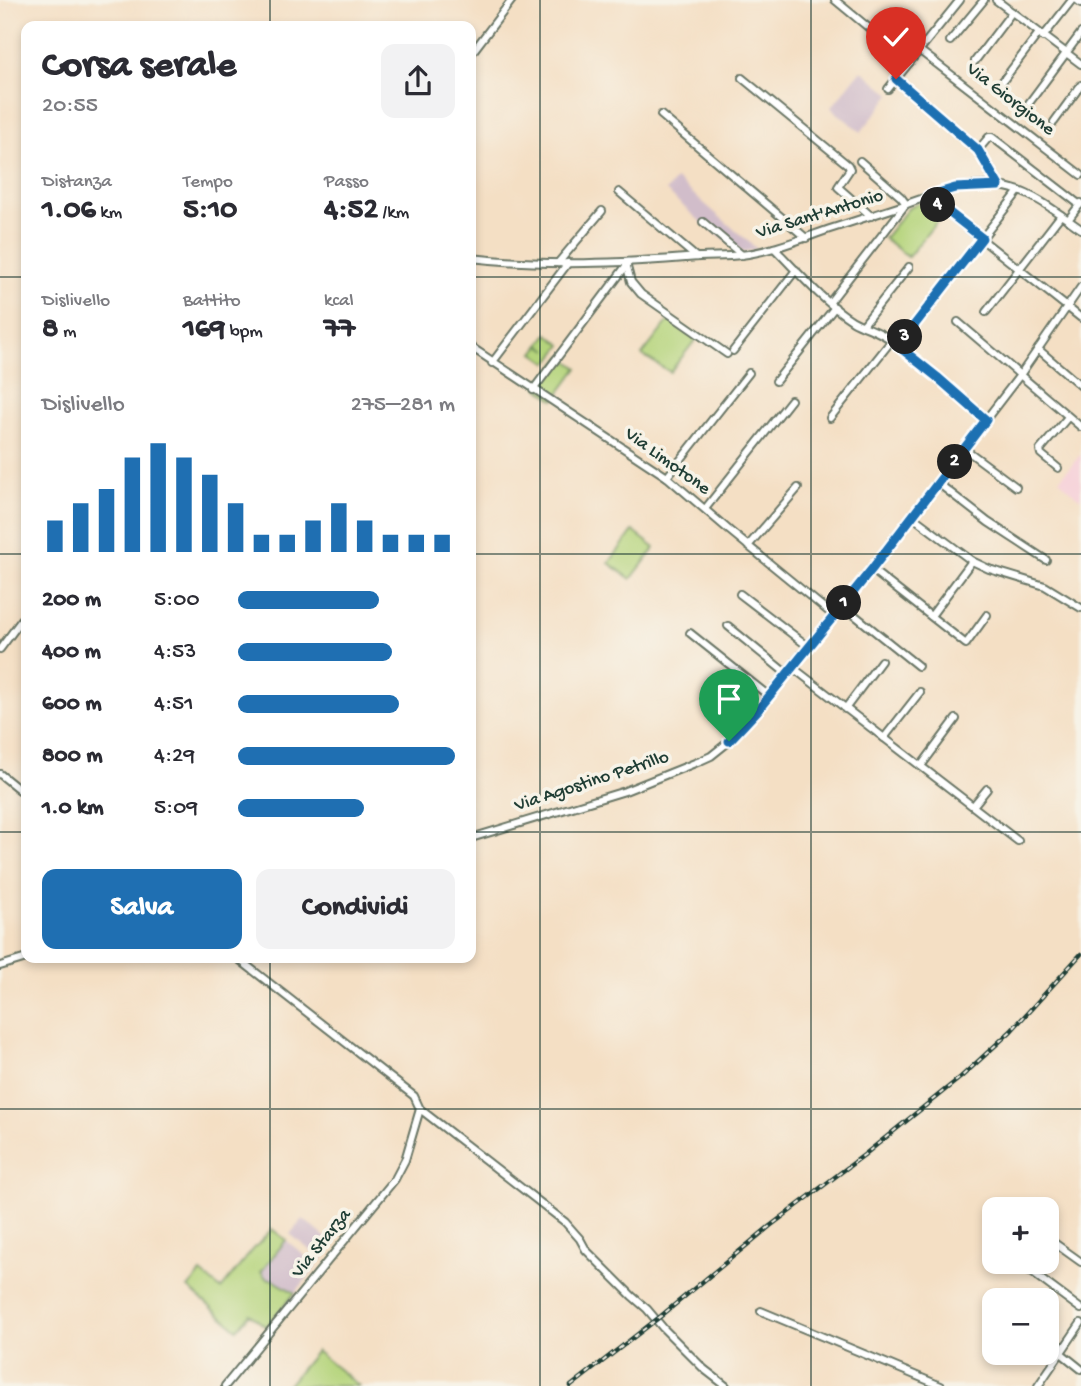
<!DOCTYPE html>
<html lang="it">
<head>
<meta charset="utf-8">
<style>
  :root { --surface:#fff; --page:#f2f2f3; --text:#2b2b33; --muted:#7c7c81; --accent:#1f6fb2 }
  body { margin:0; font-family:"Gochi Hand",sans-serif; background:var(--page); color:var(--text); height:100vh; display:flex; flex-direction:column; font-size:26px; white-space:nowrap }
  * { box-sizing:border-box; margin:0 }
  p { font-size:23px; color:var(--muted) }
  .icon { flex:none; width:38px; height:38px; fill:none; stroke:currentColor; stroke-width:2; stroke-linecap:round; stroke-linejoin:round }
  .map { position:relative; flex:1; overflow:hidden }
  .sheet { position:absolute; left:21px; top:21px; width:455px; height:942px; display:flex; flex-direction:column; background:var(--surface); border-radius:14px; box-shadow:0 4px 10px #0003 }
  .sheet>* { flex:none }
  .fabs { position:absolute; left:982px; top:1197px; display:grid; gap:14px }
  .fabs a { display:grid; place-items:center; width:77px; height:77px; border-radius:14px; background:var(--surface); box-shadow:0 4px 10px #0003; font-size:35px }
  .pin { position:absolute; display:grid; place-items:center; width:60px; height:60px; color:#fff; margin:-72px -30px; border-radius:50% 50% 50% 0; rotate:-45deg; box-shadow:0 0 7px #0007 }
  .pin .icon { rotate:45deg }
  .km { position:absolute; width:35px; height:35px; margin:-18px; border-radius:50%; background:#222; color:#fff; font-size:19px; line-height:35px; text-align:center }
  .round { display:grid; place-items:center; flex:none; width:74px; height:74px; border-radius:14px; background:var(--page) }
  .overview { display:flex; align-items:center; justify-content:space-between; height:119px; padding:0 21px }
  h1 { font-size:38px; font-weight:800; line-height:52px }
  .stats { display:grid; grid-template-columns:repeat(3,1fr); gap:10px; height:119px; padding:7px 21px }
  .stats div { display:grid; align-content:center }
  .stats b { font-size:30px; font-weight:800 }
  .stats small { font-size:19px; font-weight:400 }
  .stats p { font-size:19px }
  .chart { height:196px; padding:14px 21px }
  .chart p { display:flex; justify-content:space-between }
  .chart svg { width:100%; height:126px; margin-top:7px; stroke:var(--accent); stroke-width:6 }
  .action { display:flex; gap:14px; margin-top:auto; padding:14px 21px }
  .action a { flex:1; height:80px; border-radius:14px; background:var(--accent); color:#fff; font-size:28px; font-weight:800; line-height:80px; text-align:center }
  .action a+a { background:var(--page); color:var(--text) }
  ul { padding:0 21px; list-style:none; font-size:23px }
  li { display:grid; grid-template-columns:112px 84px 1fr; align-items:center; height:52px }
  li i { height:18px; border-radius:9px; background:var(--accent) }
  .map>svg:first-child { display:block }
</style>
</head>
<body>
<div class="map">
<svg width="1081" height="1386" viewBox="0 0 1081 1386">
  <rect width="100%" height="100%" fill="#f7f3e8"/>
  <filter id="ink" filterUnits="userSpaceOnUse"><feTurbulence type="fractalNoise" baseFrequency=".0143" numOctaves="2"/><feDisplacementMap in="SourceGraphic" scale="14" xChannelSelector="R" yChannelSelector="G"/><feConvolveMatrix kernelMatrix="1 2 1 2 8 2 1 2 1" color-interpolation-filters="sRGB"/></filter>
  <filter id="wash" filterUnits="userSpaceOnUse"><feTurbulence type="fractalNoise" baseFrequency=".00686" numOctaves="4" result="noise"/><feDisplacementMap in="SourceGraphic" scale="28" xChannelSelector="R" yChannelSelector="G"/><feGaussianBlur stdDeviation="1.57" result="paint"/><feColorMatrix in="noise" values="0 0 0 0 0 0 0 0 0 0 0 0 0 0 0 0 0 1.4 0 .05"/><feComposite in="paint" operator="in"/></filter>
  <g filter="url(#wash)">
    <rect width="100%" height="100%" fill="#f4dfc4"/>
    <path fill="#f6cfd8" d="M1081 454V499L1059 480Z"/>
    <g fill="#d1bdca">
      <path d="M861 70 891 94 861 132 831 108Z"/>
      <path d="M676 179 757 249 742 252 701 222 666 191Z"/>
      <path d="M303 1219 335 1245 322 1260 290 1234Z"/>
      <path d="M286 1240 317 1266 295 1293 271 1279 266 1278 260 1272Z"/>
    </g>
    <g fill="#b5d47c" stroke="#6a8858" stroke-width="2">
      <path d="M926 201 943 214 908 257 884 238 910 206Z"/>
      <path d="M670 319 697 338 670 372 642 355Z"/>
      <path d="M548 334 562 345 548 363 534 353 540 345 548 350 540 344Z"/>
      <path d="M562 356 578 368 554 400 538 387Z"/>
      <path d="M633 531 655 548 631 579 609 563Z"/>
      <path d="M272 1229 286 1240 261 1272 266 1278 271 1279 295 1293 266 1327 250 1314 237 1329 188 1288 201 1273 221 1289 251 1252Z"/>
      <path d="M316 1351 359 1386H287Z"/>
    </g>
  </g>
  <g filter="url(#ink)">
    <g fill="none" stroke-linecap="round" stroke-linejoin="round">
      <g stroke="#6a7666" stroke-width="10">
        <g id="minor">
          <path d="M835 0 910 62"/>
          <path d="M996 0 1081 64"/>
          <path d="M1077 0 1081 3"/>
          <path d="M1043 37 1072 0"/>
          <path d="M950 41 984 0"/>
          <path d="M919 50 1081 175"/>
          <path d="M471 54 512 0"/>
          <path d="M975 61 1012 12"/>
          <path d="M742 78 848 165 850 169 838 187 871 216"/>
          <path d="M896 79 978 150 999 186"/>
          <path d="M1002 82 1039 33"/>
          <path d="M888 89 960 0"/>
          <path d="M1029 103 1081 33"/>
          <path d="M661 115 806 238"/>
          <path d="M1054 122 1081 85"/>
          <path d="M978 150 989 137H992L1080 205"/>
          <path d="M619 192 696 257"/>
          <path d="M927 196 1081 318"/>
          <path d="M1068 220 1081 203"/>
          <path d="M703 222 742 255"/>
          <path d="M774 248C799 273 823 302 853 321 866 328 880 331 891 340 924 365 955 393 986 420"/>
          <path d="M471 258C546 267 623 263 699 257 713 256 727 257 741 255 773 251 803 238 833 228 857 220 880 213 904 205 937 193 977 178 1013 189 1038 196 1059 214 1081 229"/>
          <path d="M558 263 602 211"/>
          <path d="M627 267 631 282 641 294 727 354"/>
          <path d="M830 302 906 204 901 197 860 161"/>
          <path d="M986 312 1061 215"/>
          <path d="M958 322 1081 427"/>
          <path d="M863 325 909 267"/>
          <path d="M898 346 1019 191"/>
          <path d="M471 347 667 477 730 531 834 616"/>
          <path d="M1038 349 1081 386"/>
          <path d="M733 351 796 270"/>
          <path d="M492 363 568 263"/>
          <path d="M776 381 835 307"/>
          <path d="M533 390 629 262"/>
          <path d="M830 418 892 340"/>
          <path d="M965 449 1016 487"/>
          <path d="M1058 468 1041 454 1040 450 1068 417"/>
          <path d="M667 477 749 373"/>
          <path d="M938 483 988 522 1046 560"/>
          <path d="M705 509 791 400"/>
          <path d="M913 517 972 561 989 569 1045 586 1081 608"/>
          <path d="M748 546 798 488"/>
          <path d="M871 569 966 644 987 615"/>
          <path d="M740 594 809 647"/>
          <path d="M842 605 918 666"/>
          <path d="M931 616 972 561"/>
          <path d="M728 626 787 674"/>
          <path d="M690 633 769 696"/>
          <path d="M0 649 26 614"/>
          <path d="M792 667 1018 841"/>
          <path d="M845 709 881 661"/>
          <path d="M884 738 920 692"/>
          <path d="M921 766 956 719"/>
          <path d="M0 774 26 795"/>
          <path d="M973 806 987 789"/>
          <path d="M471 838 625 791 700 761 711 756 726 744 741 729 871 569 1020 375 1081 287"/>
          <path d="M236 957 414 1096 420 1109 565 1222 580 1239 586 1250 632 1296 647 1309 663 1328 704 1369 726 1386"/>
          <path d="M0 966 30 957"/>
          <path d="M1046 1237 1081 1262"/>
          <path d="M1018 1262 1081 1309"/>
          <path d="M761 1311 941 1386"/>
          <path d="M1061 1353 1081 1369"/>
          <path d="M225 1386 395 1179 405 1160 420 1109"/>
          <path d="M1038 1386 1081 1323"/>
        </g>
      </g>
      <use href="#minor" stroke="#fff" stroke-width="6"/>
      <g stroke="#1f3d34" stroke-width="4.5">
        <path id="rail" d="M571 1386 661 1316 770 1226 864 1155 961 1077 1011 1031 1081 954"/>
      </g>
      <use href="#rail" stroke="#f7f3e8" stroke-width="2" stroke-dasharray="5" stroke-linecap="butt"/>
    </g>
  </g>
  <g fill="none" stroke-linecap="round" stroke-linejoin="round" filter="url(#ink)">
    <g stroke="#fff" stroke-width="14">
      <path id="route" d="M729 741 758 710 872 569 986 420 937 377 898 346 982 238 928 196 955 188 999 186 978 150 896 79"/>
    </g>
    <use href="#route" stroke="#1f6fb2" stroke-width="9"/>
  </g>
  <path fill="none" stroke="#1f3d34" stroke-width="2" stroke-opacity="0.55" d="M270 0V26M540 0V1386M811 0V1386M0 277H26M471 277H1081M0 554H26M471 554H1081M0 832H26M471 832H1081M270 957V1386M0 1109H1081"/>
  <g text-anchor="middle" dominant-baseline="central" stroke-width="7" stroke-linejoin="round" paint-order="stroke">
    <g font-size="19" fill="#1f3d34" stroke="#f7f3e8">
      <text transform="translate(1010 100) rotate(38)">Via Giorgione</text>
      <text transform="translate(820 215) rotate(-17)">Via Sant'Antonio</text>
      <text transform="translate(667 462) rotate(36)">Via Limotone</text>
      <text transform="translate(592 782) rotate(-18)">Via Agostino Petrillo</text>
      <text transform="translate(322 1244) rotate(-51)">Via Starza</text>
    </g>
  </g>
</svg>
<div class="fabs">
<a>+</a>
<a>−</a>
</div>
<div class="pin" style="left:729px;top:741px;background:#1e9e55"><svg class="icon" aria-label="arrive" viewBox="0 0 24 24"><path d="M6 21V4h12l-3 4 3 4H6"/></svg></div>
<div class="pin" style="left:896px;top:79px;background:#d93025"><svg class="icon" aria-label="check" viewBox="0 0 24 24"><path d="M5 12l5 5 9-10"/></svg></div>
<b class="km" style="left:844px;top:603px">1</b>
<b class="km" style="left:955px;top:462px">2</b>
<b class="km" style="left:905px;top:337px">3</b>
<b class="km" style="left:938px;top:205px">4</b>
<section class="sheet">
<div class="overview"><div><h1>Corsa serale</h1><p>20:55</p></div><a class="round"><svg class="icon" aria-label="share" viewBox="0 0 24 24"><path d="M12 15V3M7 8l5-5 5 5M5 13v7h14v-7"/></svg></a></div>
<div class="stats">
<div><p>Distanza</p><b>1.06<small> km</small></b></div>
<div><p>Tempo</p><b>5:10</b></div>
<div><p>Passo</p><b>4:52<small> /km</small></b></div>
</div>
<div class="stats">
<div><p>Dislivello</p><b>8<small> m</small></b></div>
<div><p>Battito</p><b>169<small> bpm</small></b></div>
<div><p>kcal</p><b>77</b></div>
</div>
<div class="chart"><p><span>Dislivello</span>275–281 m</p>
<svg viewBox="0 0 160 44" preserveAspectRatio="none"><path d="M5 44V33M15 44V27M25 44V22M35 44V11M45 44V6M55 44V11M65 44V17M75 44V27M85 44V38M95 44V38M105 44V33M115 44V27M125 44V33M135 44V38M145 44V38M155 44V38"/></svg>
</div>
<ul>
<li><b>200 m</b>5:00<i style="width:65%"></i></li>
<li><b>400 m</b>4:53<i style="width:71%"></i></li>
<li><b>600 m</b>4:51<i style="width:74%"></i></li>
<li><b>800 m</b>4:29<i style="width:100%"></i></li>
<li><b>1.0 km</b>5:09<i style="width:58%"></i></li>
</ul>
<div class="action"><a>Salva</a><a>Condividi</a></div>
</section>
</div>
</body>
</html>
